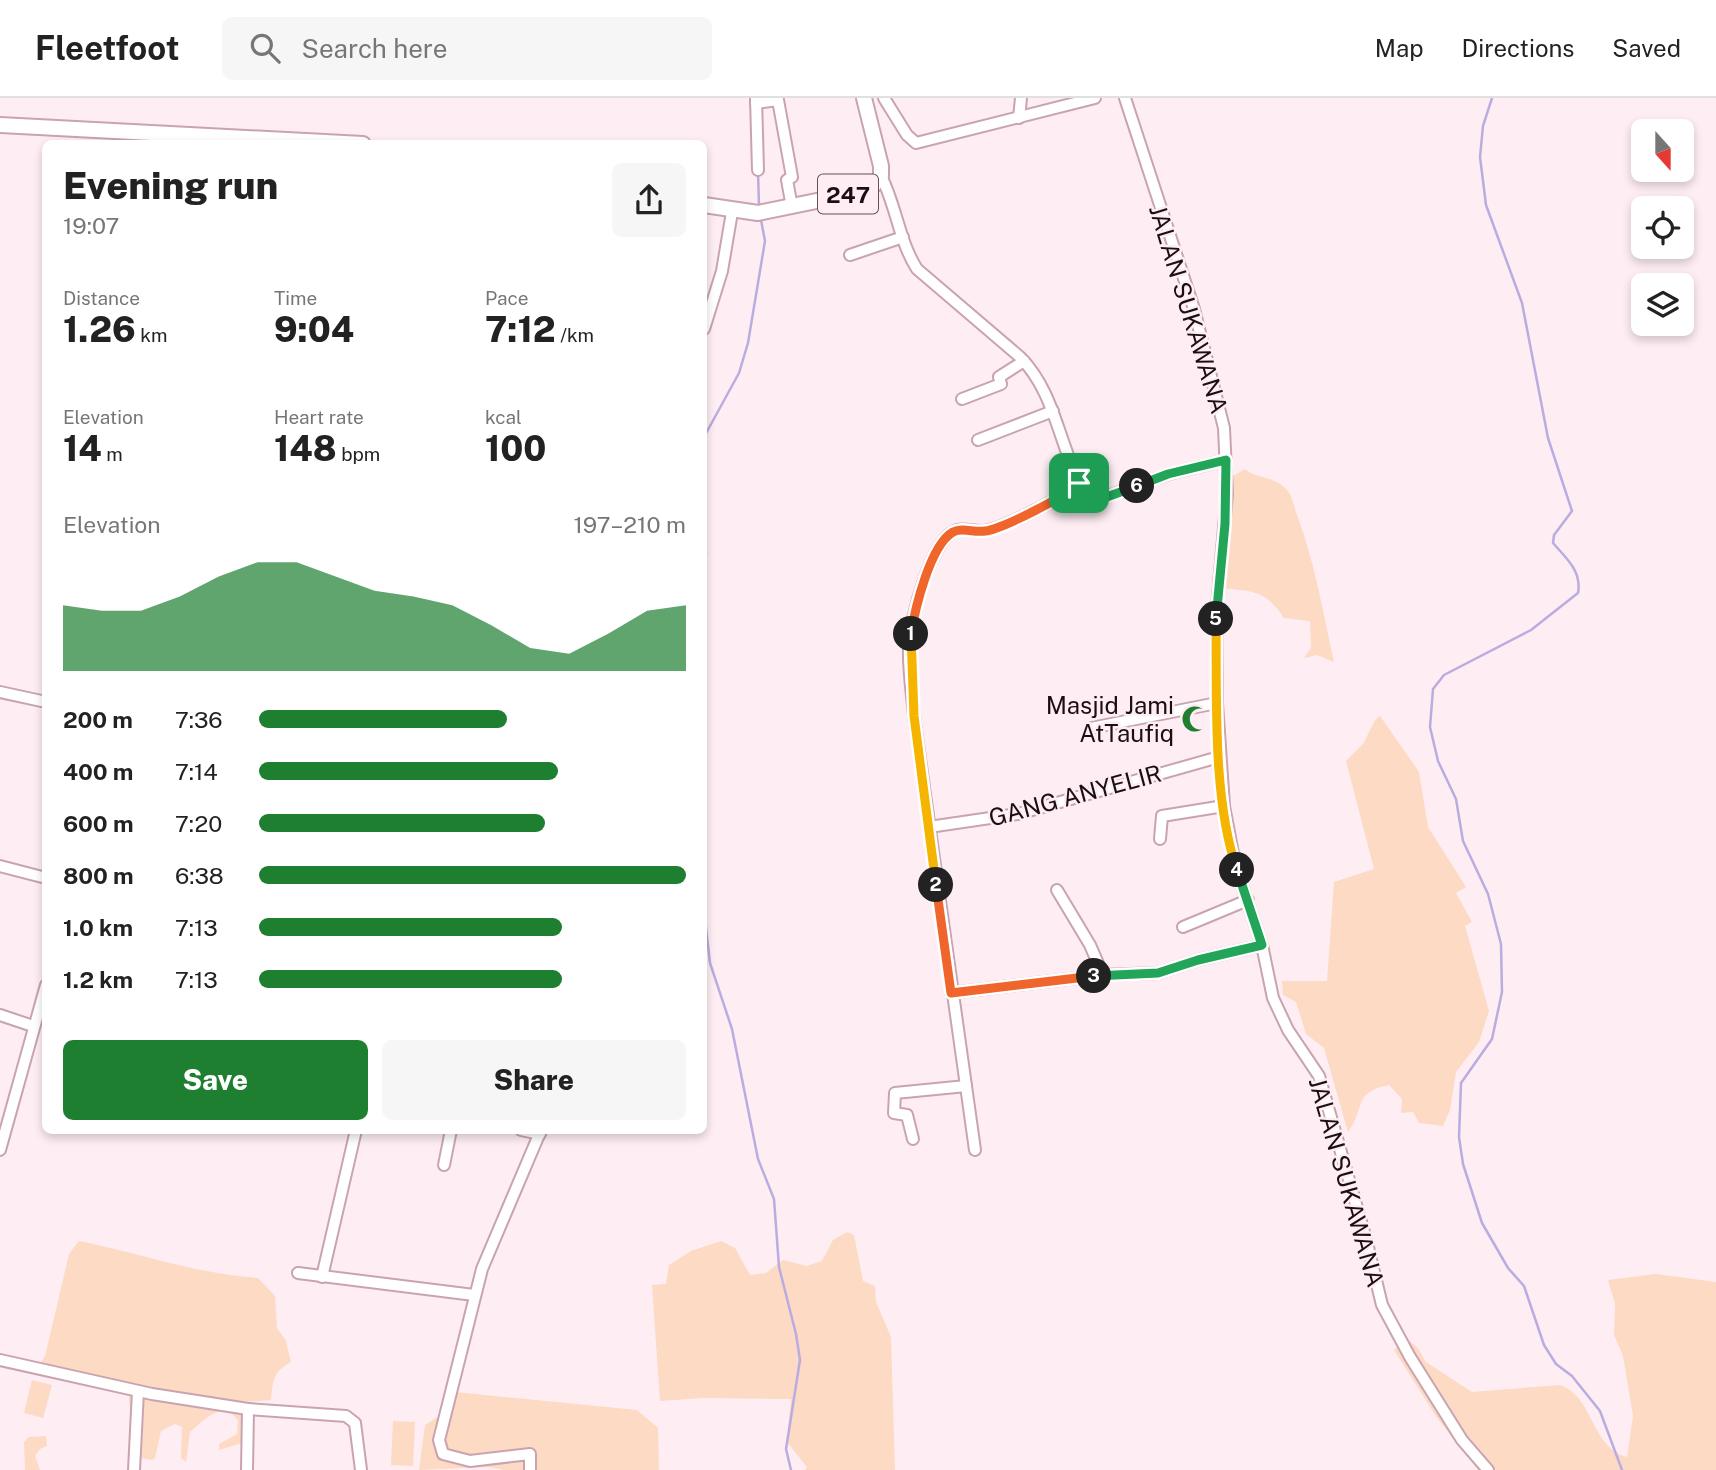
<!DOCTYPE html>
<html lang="en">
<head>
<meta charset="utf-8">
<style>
  :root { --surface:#fff; --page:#f6f6f6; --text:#222; --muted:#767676; --line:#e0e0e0; --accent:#1e7f31 }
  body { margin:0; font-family:"Public Sans",sans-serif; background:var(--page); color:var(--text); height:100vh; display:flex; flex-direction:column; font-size:26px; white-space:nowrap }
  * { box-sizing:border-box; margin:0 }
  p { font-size:23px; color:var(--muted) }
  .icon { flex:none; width:38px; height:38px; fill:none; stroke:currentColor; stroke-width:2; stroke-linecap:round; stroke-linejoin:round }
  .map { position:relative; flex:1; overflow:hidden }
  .panel { position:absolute; left:42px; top:42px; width:665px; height:994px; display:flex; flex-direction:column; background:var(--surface); border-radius:10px; box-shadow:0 4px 10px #0003 }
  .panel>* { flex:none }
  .needle { width:46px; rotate:159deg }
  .tools { position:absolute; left:1631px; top:21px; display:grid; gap:14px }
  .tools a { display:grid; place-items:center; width:63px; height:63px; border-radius:10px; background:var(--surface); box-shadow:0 4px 10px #0003; font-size:35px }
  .pin { position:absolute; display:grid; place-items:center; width:60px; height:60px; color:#fff; margin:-30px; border-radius:14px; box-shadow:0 4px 10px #0006 }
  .km { position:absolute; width:35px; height:35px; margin:-18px; border-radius:50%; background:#222; color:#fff; font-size:19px; line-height:35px; text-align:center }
  .round { display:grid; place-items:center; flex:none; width:74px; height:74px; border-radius:10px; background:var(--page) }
  .overview { display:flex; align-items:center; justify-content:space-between; height:119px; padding:0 21px }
  h1 { font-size:38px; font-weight:800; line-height:52px }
  .metrics { display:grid; grid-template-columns:repeat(3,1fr); gap:10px; height:119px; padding:7px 21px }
  .metrics div { display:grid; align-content:center }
  .metrics b { font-size:35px; font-weight:800 }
  .metrics small { font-size:19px; font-weight:400 }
  .metrics p { font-size:19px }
  .chart { height:196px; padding:14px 21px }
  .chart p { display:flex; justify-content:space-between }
  .chart svg { width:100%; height:126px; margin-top:7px; fill:var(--accent); opacity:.7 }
  .button { display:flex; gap:14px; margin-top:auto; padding:14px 21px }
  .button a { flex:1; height:80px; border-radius:10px; background:var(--accent); color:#fff; font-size:28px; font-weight:800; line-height:80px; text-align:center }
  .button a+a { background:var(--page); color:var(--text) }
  ul { padding:0 21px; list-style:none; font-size:23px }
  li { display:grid; grid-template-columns:112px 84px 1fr; align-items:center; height:52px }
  li i { height:18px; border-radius:9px; background:var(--accent) }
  header { display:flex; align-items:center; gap:42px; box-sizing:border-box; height:98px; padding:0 35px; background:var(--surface); border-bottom:2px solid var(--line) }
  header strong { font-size:33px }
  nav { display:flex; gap:38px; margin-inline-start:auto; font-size:24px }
  .search { width:490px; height:63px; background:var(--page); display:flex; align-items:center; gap:18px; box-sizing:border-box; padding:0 24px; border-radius:10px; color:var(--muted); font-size:26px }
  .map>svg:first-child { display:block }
</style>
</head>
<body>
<header>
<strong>Fleetfoot</strong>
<div class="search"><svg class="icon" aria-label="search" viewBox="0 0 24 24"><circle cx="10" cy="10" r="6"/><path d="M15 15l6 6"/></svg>Search here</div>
<nav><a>Map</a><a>Directions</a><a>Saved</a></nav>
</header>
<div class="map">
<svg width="1716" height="1372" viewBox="0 0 1716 1372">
  <rect width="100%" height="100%" fill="#feeef3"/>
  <g fill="#fcdac3">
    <path d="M1245 371C1258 382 1274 377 1287 392 1293 399 1294 409 1297 417 1315 465 1323 514 1334 564L1317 557 1304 560 1311 550 1310 523 1284 520C1268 495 1254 492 1225 491L1233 378Z"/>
    <path d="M1380 618 1419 674 1428 729 1466 789 1456 795 1472 824 1465 828 1489 913 1479 944 1456 974 1450 1012 1443 1028 1419 1025 1413 1014 1401 1015 1402 1001 1389 987C1352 994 1366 1010 1348 1034L1324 950 1306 936 1296 904 1283 897 1282 883H1327L1334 784 1374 771 1346 663 1363 646 1375 622Z"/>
    <path d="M847 1134 854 1137 863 1183 875 1188 876 1204 891 1239 895 1372H805L807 1369 787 1344 791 1301 703 1300 660 1303 652 1187 666 1186 669 1167 691 1153 721 1143 735 1150 750 1177 766 1175 783 1162 807 1168 822 1163 833 1142Z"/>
    <path d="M79 1143C139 1155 197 1176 258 1180L275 1198 277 1230 286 1243 291 1264C273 1274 273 1282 271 1302L241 1304 247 1332 245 1344 219 1352V1346L237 1336 238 1322C221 1302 204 1322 190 1334L186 1364 181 1360 182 1329 175 1326 161 1333 155 1360 152 1362 141 1360C133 1336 130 1314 128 1289L40 1266 45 1258 69 1156Z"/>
    <path d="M1656 1176 1716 1184V1372H1478L1437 1320 1394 1252 1406 1240 1418 1250 1426 1264 1472 1294 1559 1287C1593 1296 1591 1350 1627 1359L1633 1318 1623 1258 1614 1237 1615 1206 1608 1182Z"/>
    <path d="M32 1282 52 1287 43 1320 24 1315Z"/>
    <path d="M455 1294 637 1312 658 1330 659 1372H504L488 1369 419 1372 425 1327 447 1313Z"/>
    <path d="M393 1323 415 1324 413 1368 391 1367Z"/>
    <path d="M46 1338 47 1348 40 1351 35 1358 40 1372H25L24 1344 29 1339Z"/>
  </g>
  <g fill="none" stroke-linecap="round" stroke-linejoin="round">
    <g stroke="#baace0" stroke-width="2.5">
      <path d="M1492 0 1483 28 1480 59 1486 107 1522 205 1548 340 1572 413 1554 437 1553 445C1566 460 1582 473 1578 495L1531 532 1444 577 1433 591 1430 629 1438 663 1456 701 1463 743 1488 796 1501 846 1502 894 1492 941 1461 985 1459 1039 1463 1066 1482 1125 1508 1170 1524 1188 1544 1247 1556 1266 1572 1278 1600 1313 1622 1372"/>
      <path d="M758 74 759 108"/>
      <path d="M704 339 739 275 748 245 765 143 761 122"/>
      <path d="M704 445 706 455 704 478"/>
      <path d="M704 812 710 865 732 931 758 1061 774 1101 779 1169 796 1236 800 1262 786 1351 791 1372"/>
    </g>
    <g stroke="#c9a4b0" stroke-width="14">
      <g id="minor">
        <path d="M756 0 758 72"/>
        <path d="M884 0 907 37 916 45 1095 0"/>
        <path d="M1125 0 1194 211 1224 330 1227 396 1216 520 1217 605 1224 708 1235 766 1262 847 1273 900 1288 932 1319 978 1366 1141 1382 1207 1410 1259 1462 1342 1488 1372"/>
        <path d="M756 5 778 2 792 79 787 82 792 109"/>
        <path d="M1019 20 1021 0"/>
        <path d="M881 78C896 107 899 143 917 171L1020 259C1060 299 1059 361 1092 404L1169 376 1226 362"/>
        <path d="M850 157 903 139"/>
        <path d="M704 231 722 173 732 114"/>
        <path d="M962 301 1001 286 999 279 1024 263"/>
        <path d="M978 342 1053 313"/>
        <path d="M0 594 46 604"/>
        <path d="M1091 630 1217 605"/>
        <path d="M929 729 1018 716 1219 659"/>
        <path d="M1160 741 1162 718 1224 708"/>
        <path d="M0 768 46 780"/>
        <path d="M1057 792 1090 847 1103 877"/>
        <path d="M1183 829 1248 802"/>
        <path d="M951 895 1103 877 1158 875 1198 862 1262 847"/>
        <path d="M0 917 33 928"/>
        <path d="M521 1032 540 1036"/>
        <path d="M913 1041 907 1017 894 1015 895 995 966 988"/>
        <path d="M0 1052 46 887"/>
        <path d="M975 1052 914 618C912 595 908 571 909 548 910 523 931 439 957 432 968 430 979 435 989 432 1008 427 1067 398 1079 385"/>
        <path d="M444 1067 451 1032"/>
        <path d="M298 1175 474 1197"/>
        <path d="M322 1179 356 1032"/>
        <path d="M0 1262 152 1296 248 1311 346 1318 355 1325 361 1372"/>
        <path d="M134 1372 138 1293"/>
        <path d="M247 1372 248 1311"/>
        <path d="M530 1372V1356L470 1363 443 1356 439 1342 482 1171 541 1032"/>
      </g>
    </g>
    <g stroke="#c9a4b0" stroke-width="18">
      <g id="major">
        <path d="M0 27 363 46"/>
        <path d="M704 107 758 115 836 99 874 87 881 78V68L864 0"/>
      </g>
    </g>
    <use href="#minor" stroke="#fff" stroke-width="10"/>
    <use href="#major" stroke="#fff" stroke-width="14"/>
  </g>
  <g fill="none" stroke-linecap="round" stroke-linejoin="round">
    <g stroke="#fff" stroke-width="14">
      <path id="split-1" d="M911 536C915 511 930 447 953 434 963 429 974 435 985 433 1002 431 1067 398 1079 385"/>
    </g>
    <g stroke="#fff" stroke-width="14">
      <path id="split-2" d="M911 536 914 618 936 787"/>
    </g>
    <g stroke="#fff" stroke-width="14">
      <path id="split-3" d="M936 787 951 895 1094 878"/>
    </g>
    <g stroke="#fff" stroke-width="14">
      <path id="split-4" d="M1094 878 1158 875 1198 862 1262 847 1237 772"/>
    </g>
    <g stroke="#fff" stroke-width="14">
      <path id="split-5" d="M1216 521C1217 597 1212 700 1237 772"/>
    </g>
    <g stroke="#fff" stroke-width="14">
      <path id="split-6" d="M1137 388 1168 376 1226 362 1225 426 1216 521"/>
    </g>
    <g stroke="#fff" stroke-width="14">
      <path id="split-7" d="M1079 385 1093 404 1137 388"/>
    </g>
    <use href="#split-1" stroke="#f0652b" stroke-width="9"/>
    <use href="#split-2" stroke="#f5b400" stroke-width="9"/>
    <use href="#split-3" stroke="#f0652b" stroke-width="9"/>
    <use href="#split-4" stroke="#22a559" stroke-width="9"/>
    <use href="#split-5" stroke="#f5b400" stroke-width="9"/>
    <use href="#split-6" stroke="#22a559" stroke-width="9"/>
    <use href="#split-7" stroke="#22a559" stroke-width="9"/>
  </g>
  <defs>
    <g id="mosque-bare" transform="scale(2.1)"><path d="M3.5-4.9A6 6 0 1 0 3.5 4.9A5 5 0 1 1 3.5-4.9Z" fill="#1e7f31" stroke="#feeef3" stroke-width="2.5" paint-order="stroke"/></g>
  </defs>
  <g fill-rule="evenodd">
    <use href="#mosque-bare" x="1195" y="621"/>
  </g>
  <g text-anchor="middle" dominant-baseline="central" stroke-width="5" stroke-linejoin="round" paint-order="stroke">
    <rect fill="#feeef3" stroke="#605256" stroke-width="2" x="818" y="76.5" width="60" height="39" rx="5"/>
    <g font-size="23" font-weight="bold" fill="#1c0f13">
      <text x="848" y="96">247</text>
    </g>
    <g font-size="24" fill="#1c0f13" stroke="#feeef3">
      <text transform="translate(1189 211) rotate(73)">JALAN SUKAWANA</text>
      <text transform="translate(1075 697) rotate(-15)">GANG ANYELIR</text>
      <text transform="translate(1347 1084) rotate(74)">JALAN SUKAWANA</text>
    </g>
    <g font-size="24" fill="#1c0f13" stroke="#feeef3" text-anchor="end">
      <text x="1174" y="607">Masjid Jami<tspan x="1174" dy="28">AtTaufiq</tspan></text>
    </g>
  </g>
</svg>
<div class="tools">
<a><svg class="needle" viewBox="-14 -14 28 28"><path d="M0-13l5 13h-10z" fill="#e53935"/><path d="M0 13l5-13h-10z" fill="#767676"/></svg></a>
<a><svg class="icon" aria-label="locate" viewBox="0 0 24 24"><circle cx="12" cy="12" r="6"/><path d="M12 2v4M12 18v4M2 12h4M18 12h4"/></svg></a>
<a><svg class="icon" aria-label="layers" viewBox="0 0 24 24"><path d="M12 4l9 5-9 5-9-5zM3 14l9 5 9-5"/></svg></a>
</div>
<div class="pin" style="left:1079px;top:385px;background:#1e9e55"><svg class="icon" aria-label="arrive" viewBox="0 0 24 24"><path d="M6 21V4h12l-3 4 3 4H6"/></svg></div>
<b class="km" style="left:911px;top:536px">1</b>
<b class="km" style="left:936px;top:787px">2</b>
<b class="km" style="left:1094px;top:878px">3</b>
<b class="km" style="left:1237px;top:772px">4</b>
<b class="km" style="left:1216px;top:521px">5</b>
<b class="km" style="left:1137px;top:388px">6</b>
<section class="panel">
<div class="overview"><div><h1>Evening run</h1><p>19:07</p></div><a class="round"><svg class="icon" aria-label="share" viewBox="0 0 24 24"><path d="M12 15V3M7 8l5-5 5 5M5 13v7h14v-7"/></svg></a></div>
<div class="metrics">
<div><p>Distance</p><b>1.26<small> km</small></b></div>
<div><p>Time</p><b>9:04</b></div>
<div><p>Pace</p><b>7:12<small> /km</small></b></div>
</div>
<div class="metrics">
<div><p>Elevation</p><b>14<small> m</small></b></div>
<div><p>Heart rate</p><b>148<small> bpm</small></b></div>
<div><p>kcal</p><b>100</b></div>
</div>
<div class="chart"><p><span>Elevation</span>197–210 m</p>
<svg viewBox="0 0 160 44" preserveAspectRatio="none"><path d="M0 44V21L10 23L20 23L30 18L40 11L50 6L60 6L70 11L80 16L90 18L100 21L110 28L120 36L130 38L140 31L150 23L160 21V44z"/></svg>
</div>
<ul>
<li><b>200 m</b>7:36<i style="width:58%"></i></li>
<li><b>400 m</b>7:14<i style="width:70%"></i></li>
<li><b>600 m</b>7:20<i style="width:67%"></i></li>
<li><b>800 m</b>6:38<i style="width:100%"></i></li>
<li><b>1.0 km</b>7:13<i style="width:71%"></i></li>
<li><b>1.2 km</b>7:13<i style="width:71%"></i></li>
</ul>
<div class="button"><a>Save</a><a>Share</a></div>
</section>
</div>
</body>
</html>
